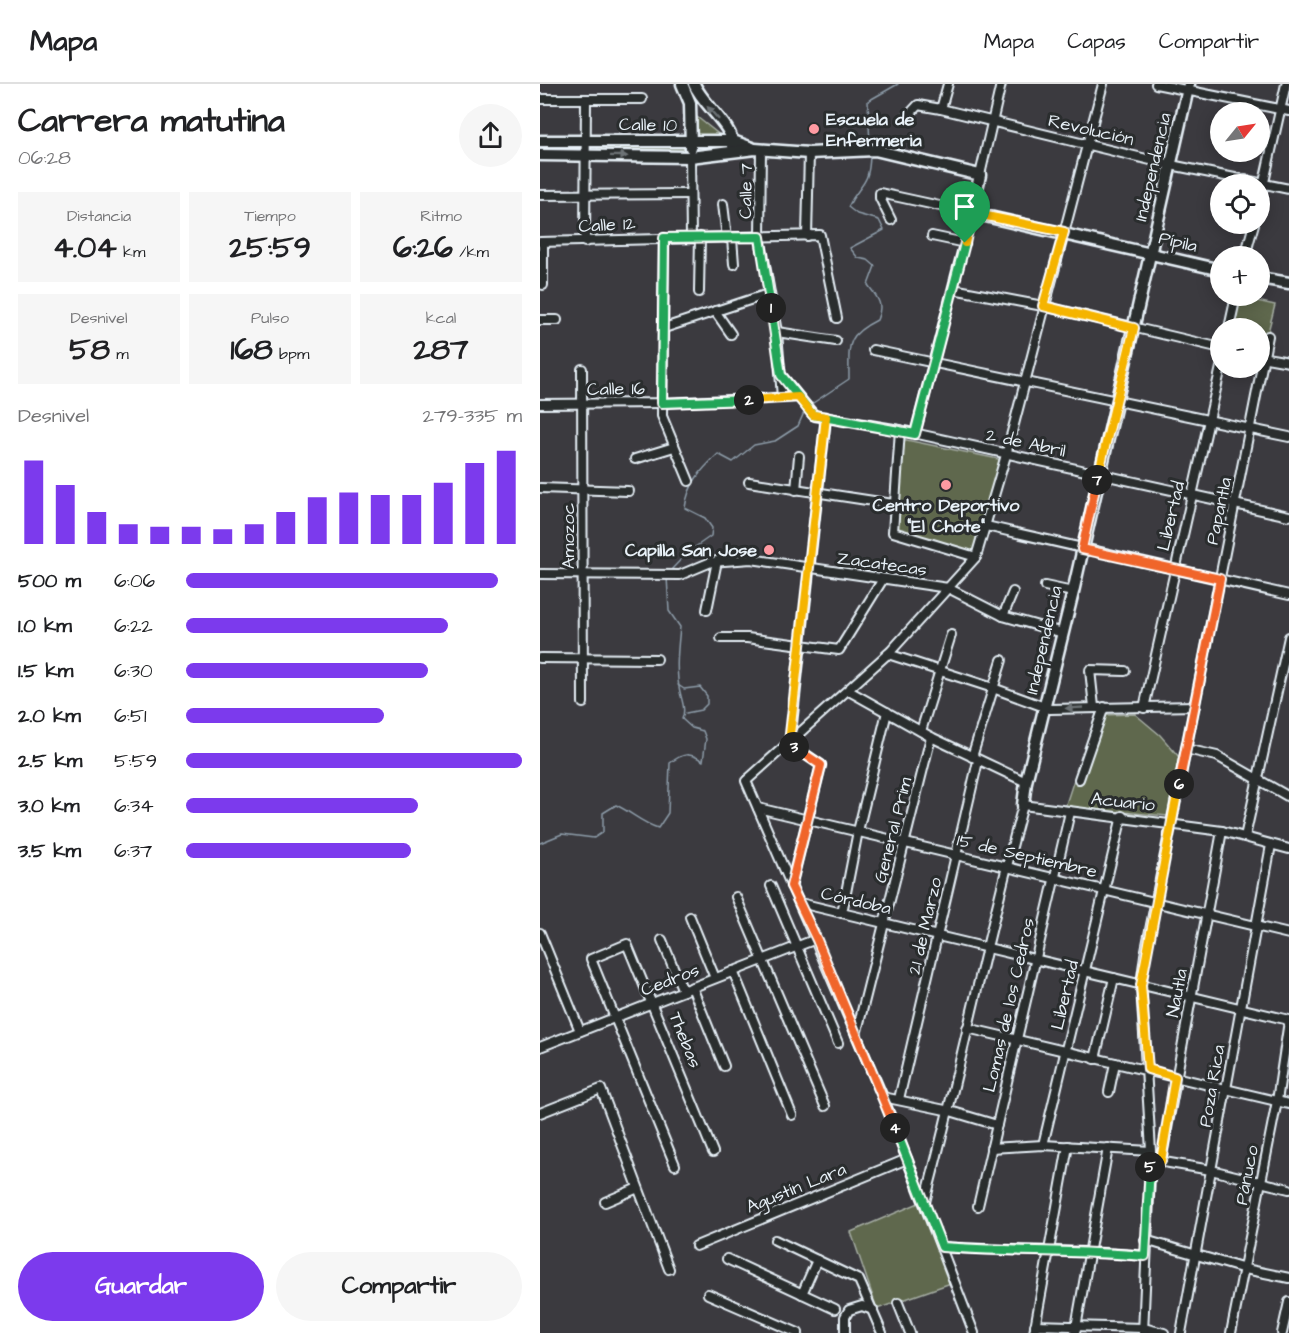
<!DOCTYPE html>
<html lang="es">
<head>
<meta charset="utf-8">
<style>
  :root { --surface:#fff; --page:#f6f6f6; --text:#202124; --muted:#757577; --line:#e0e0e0; --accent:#7c3aed }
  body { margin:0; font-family:"Architects Daughter",sans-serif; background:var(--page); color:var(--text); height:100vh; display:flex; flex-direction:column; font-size:22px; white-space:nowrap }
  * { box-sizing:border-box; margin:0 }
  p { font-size:20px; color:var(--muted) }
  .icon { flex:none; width:33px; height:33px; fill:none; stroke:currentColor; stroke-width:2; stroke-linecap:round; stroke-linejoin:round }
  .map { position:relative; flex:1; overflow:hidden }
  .panel { display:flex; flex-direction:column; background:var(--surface); width:540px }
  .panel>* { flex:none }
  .needle { width:39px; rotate:60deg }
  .buttons { position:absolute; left:670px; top:18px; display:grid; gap:12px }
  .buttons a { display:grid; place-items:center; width:60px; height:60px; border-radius:50%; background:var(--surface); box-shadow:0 3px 15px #0003; font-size:30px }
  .pin { position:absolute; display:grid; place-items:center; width:51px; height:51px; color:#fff; margin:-62px -26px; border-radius:50% 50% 50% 0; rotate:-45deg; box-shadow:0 0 6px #0007 }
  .pin .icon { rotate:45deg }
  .km { position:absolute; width:30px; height:30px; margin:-15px; border-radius:50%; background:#222; color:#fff; font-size:16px; line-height:30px; text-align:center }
  .round { display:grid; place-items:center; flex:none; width:63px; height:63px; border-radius:32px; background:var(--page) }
  .headline { display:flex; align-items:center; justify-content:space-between; height:102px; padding:0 18px }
  h1 { font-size:33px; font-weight:700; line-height:45px }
  .stats { display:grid; grid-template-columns:repeat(3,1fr); gap:9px; height:102px; padding:6px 18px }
  .stats div { display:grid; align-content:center; border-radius:0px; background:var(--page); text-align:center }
  .stats b { font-size:30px; font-weight:700 }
  .stats small { font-size:16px; font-weight:400 }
  .stats p { font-size:16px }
  .chart { height:168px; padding:12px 18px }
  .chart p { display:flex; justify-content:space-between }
  .chart svg { width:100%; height:108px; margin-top:6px; stroke:var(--accent); stroke-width:6 }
  .primary-button { display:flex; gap:12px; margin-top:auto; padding:12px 18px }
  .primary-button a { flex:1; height:69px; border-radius:36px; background:var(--accent); color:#fff; font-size:24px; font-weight:700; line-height:69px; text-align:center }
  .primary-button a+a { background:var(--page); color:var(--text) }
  ul { padding:0 18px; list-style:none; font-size:20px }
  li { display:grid; grid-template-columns:96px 72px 1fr; align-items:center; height:45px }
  li i { height:15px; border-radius:8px; background:var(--accent) }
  header { display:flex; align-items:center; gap:36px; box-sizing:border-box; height:84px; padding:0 30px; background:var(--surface); border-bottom:2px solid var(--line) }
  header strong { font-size:28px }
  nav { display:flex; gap:33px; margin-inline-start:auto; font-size:21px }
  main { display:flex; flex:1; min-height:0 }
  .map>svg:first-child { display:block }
</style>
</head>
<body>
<header>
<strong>Mapa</strong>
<nav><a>Mapa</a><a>Capas</a><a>Compartir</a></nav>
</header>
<main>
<section class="panel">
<div class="headline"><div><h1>Carrera matutina</h1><p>06:28</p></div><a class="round"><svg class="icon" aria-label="share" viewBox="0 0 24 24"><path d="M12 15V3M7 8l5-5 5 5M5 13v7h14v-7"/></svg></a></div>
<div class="stats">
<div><p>Distancia</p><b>4.04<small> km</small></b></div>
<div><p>Tiempo</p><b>25:59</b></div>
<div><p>Ritmo</p><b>6:26<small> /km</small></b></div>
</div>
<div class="stats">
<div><p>Desnivel</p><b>58<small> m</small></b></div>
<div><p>Pulso</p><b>168<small> bpm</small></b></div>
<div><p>kcal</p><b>287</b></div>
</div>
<div class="chart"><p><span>Desnivel</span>279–335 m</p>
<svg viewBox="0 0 160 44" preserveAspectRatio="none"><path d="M5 44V10M15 44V20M25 44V31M35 44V36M45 44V37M55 44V37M65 44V38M75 44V36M85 44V31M95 44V25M105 44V23M115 44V24M125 44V24M135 44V19M145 44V11M155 44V6"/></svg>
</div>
<ul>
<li><b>500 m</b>6:06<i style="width:93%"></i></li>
<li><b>1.0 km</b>6:22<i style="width:78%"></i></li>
<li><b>1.5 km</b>6:30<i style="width:72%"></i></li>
<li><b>2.0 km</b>6:51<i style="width:59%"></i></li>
<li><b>2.5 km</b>5:59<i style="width:100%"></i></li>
<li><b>3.0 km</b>6:34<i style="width:69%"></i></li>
<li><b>3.5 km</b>6:37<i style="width:67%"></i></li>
</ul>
<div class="primary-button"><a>Guardar</a><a>Compartir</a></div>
</section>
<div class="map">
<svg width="749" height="1249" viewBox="0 0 749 1249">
  <rect width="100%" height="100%" fill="#3b3a3f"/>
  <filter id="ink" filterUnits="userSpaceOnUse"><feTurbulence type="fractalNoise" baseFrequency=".0167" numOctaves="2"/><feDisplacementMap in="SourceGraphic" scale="12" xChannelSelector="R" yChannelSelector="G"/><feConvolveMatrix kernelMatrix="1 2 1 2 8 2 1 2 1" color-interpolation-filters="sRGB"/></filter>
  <g filter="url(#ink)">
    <g fill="#5f674d" stroke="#a4aca2" stroke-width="1.5">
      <path d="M157 33 186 56 156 58Z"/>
      <path d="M56 61 142 62 145 66 142 69 58 66Z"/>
      <path d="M699 213 735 221 722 271 720 270V244H692Z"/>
      <path d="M362 355 463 376 433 470 354 448Z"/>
      <path d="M595 630 620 651 639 673 628 732 525 723 540 677 545 678 561 631Z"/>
      <path d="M381 1118 411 1199 337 1225 311 1148Z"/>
    </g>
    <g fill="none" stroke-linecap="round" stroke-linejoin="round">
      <g stroke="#8d9ca9" stroke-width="1.5">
        <path d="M330 63 328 17 358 0"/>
        <path d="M270 321 309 295C309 261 305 252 337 236 344 220 338 214 328 201L335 182 328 176 318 174 310 164 344 146 339 136 317 130 308 123C320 98 329 104 330 71"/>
        <path d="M130 487 148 468 171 452 172 444 165 434 145 424C148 400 161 386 178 370L193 378 214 361 235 357 258 342 266 324"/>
        <path d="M138 601 144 605 160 603 167 612V620L161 626 146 629"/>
        <path d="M0 759 22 750 54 754 63 748V729L76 721C91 728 102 739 118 744L128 729 130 679C143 669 149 668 163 677L166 655 163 647 152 644 142 635C146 626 142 617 140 608 135 586 138 564 140 543L129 527 127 493"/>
      </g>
      <g stroke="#e8f1f8" stroke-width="12">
        <g id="minor">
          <path d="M616 0 749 27"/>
          <path d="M0 15H102"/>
          <path d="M401 25 408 0"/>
          <path d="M365 35 378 21 401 25 631 81 749 105"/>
          <path d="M221 65 220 153 237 248 242 314"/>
          <path d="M150 73 151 153"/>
          <path d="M440 91 461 0"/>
          <path d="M0 111 150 110"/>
          <path d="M720 116 746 0"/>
          <path d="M183 120 187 154"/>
          <path d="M351 136 340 114V109L432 129 375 350"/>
          <path d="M267 152 269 69"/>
          <path d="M392 152 425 159"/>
          <path d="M124 154 122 332 149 397"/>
          <path d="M192 154 194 180"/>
          <path d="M0 158 280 151 297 234"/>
          <path d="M45 158 46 15"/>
          <path d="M705 172 714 140"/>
          <path d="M3 201V158"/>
          <path d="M413 205 503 222 681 264"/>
          <path d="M159 208 160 153"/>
          <path d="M175 227 191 250"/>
          <path d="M0 236H17"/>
          <path d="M124 244 228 210"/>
          <path d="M689 244 696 212"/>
          <path d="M237 248 296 257"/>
          <path d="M333 266 749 353"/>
          <path d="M721 273 749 278"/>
          <path d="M42 285 43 619"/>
          <path d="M241 291 275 332 360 346 749 432"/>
          <path d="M0 320 122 319 258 313"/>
          <path d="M360 346 353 448 436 473"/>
          <path d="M95 375 134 363"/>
          <path d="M209 398 353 420"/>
          <path d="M0 404 88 407"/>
          <path d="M256 406 259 372"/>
          <path d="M446 442 749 511"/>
          <path d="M0 490 140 491 171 478 211 475 408 504 463 532 523 549"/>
          <path d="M505 502 533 508"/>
          <path d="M167 526 177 477"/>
          <path d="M463 532 473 508"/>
          <path d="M181 554H207L299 566 343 495"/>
          <path d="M348 570 453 604 510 625 655 622"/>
          <path d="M0 574 117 575"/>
          <path d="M309 607 391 653 486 698"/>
          <path d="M554 623 550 586 585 587"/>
          <path d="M604 624 681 283"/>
          <path d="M381 647 411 551"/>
          <path d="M250 658 286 333"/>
          <path d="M249 659 281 681 251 802"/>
          <path d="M646 665 677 672 749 713"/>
          <path d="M432 673 462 576"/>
          <path d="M539 695 564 623"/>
          <path d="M218 724 749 850"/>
          <path d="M705 753 749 553"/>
          <path d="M231 802 298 959"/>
          <path d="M196 813 285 1022"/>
          <path d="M260 819 749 936"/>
          <path d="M302 829 318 747 347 628"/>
          <path d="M150 833 175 894"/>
          <path d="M0 849 40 947"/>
          <path d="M122 856 143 907"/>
          <path d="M193 887 252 1031"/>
          <path d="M152 903 184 982"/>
          <path d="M427 944 749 1020"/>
          <path d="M316 951 391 653"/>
          <path d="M0 963 271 857"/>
          <path d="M555 975 574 894"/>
          <path d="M569 1008 575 979"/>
          <path d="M343 1013 410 1027 457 1041"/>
          <path d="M359 1015 438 677"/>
          <path d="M0 1029 61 1005 129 1185"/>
          <path d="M503 1061 582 732"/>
          <path d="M451 1064 503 1061 611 1067"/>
          <path d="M618 1077 671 1086 749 1105"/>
          <path d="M621 1077 682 747"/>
          <path d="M135 1081 51 875 87 860 173 1068"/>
          <path d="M65 1118 98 1104"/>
          <path d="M385 1118C420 986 447 853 483 721L682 747 749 765"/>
          <path d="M438 1122 530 728"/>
          <path d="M235 1156 319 1196 342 1249"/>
          <path d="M605 1156 705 1185 749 1194"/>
          <path d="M156 1162 367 1075"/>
          <path d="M402 1163C470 1168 537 1165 605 1172"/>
          <path d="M187 1175 295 1225"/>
          <path d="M168 1210 258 1249"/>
          <path d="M262 1210 277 1176"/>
          <path d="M358 1219 370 1249"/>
          <path d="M495 1241 603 1244 624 1249"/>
          <path d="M305 1249V1233L309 1226 322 1222 333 1226"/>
          <path d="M434 1249 343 1013 206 697 351 567 436 473 466 371 563 0"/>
          <path d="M494 1249 528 1062"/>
          <path d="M535 1249 568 1064"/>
          <path d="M603 1249 611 1067 601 901 605 871 728 252"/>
          <path d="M641 1249 731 761"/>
          <path d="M691 1249 737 1017 749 937"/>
          <path d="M742 1249 749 1218"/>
        </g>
      </g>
      <g stroke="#e8f1f8" stroke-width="15">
        <g id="major">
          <path d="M142 0 150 19 151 64"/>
          <path d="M154 0C163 21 193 42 193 62"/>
          <path d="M0 57H193L212 64"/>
          <path d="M0 71 150 73 215 65 269 69 335 66 440 91 432 129 681 186"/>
          <path d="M720 194 749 199"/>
          <path d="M483 721 486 698 533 508 649 0"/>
        </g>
      </g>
      <use href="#minor" stroke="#2a2d2e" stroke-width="8"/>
      <use href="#major" stroke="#2a2d2e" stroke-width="10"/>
    </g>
    <defs><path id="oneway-solid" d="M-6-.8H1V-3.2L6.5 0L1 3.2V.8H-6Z" transform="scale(1.5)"/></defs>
    <g fill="#6c7275">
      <use href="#oneway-solid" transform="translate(173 29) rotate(-132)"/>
      <use href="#oneway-solid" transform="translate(79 72) rotate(1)"/>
      <use href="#oneway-solid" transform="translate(534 624) rotate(177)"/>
    </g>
  </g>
  <g fill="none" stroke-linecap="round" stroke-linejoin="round" filter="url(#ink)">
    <g stroke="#fff" stroke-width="12">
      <path id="split-1" d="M231 224 241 291 273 331 375 350 425 159"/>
    </g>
    <g stroke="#fff" stroke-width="12">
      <path id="split-2" d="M209 316 122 319 124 154 220 153 231 224"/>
    </g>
    <g stroke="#fff" stroke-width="12">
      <path id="split-3" d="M209 316 258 313 273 331 286 333 249 659 254 663"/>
    </g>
    <g stroke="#fff" stroke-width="12">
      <path id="split-4" d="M254 663 281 681 251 802 277 856 355 1044"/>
    </g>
    <g stroke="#fff" stroke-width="12">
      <path id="split-5" d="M355 1044 402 1163C470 1168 537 1166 605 1172L610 1083"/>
    </g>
    <g stroke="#fff" stroke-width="12">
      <path id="split-6" d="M610 1083V1076L621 1077 635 993 608 985 601 901 639 700"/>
    </g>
    <g stroke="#fff" stroke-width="12">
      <path id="split-7" d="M557 396 542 465 680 495 639 700"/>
    </g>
    <g stroke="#fff" stroke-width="12">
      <path id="split-8" d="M425 159 432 129 524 148 503 222 594 244 557 396"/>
    </g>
    <use href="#split-1" stroke="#22a559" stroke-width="8"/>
    <use href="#split-2" stroke="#22a559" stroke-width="8"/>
    <use href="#split-3" stroke="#f5b400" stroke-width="8"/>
    <use href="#split-4" stroke="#f0652b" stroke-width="8"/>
    <use href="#split-5" stroke="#22a559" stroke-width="8"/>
    <use href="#split-6" stroke="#f5b400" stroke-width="8"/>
    <use href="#split-7" stroke="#f0652b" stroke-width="8"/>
    <use href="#split-8" stroke="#f5b400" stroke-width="8"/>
  </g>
  <g fill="#ff9aa2" stroke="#2a2d2e" stroke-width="2">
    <circle cx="274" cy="45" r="6"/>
    <circle cx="406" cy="401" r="6"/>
    <circle cx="229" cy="466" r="6"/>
  </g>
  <g text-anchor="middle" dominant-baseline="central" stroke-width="6" stroke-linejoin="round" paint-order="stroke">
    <g font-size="18" font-weight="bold" fill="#e8f1f8" stroke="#2a2d2e" text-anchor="start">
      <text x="286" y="35">Escuela de<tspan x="286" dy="21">Enfermeria</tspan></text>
      <text x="406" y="421" text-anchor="middle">Centro Deportivo<tspan x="406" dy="21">"El Chote"</tspan></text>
      <text x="217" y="466" text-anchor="end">Capilla San Jose</text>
    </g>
    <g font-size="18" fill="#e8f1f8" stroke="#2a2d2e">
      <text transform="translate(108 41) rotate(1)">Calle 10</text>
      <text transform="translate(551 46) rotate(13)">Revolución</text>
      <text transform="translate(613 83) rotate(-77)">Independencia</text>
      <text transform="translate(206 107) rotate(-89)">Calle 7</text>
      <text transform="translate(67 141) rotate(-3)">Calle 12</text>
      <text transform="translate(638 158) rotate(14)">Pípila</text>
      <text transform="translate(76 305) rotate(-1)">Calle 16</text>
      <text transform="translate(486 359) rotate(12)">2 de Abril</text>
      <text transform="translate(679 427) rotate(-78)">Papantla</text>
      <text transform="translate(631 432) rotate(-77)">Libertad</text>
      <text transform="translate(28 452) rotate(-90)">Amozoc</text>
      <text transform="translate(342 480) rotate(8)">Zacatecas</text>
      <text transform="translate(504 556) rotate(-77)">Independencia</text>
      <text transform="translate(583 718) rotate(6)">Acuario</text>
      <text transform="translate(353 746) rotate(-76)">General Prim</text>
      <text transform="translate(487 772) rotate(13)">15 de Septiembre</text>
      <text transform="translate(316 817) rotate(13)">Córdoba</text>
      <text transform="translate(385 842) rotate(-77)">21 de Marzo</text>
      <text transform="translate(130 896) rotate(-21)">Cedros</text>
      <text transform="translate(637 909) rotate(-79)">Nautla</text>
      <text transform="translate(525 911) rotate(-77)">Libertad</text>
      <text transform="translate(469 921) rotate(-77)">Lomas de los Cedros</text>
      <text transform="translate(145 956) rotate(68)">Thebas</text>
      <text transform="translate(672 1002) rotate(-80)">Poza Rica</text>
      <text transform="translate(707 1091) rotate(-79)">Pánuco</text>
      <text transform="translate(256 1104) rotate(-22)">Agustín Lara</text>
    </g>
  </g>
</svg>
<div class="buttons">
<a><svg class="needle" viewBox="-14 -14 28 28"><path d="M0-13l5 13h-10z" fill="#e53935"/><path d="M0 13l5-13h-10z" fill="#757577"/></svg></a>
<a><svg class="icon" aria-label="locate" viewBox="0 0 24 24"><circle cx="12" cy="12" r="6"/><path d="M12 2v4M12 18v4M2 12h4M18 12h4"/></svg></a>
<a>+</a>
<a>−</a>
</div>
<div class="pin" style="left:425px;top:159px;background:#1e9e55"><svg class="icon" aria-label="arrive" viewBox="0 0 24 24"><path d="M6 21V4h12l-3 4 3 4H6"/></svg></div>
<b class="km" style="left:231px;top:224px">1</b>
<b class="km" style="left:209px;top:316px">2</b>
<b class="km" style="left:254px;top:663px">3</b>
<b class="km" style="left:355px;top:1044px">4</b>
<b class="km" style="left:610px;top:1083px">5</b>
<b class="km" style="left:639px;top:700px">6</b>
<b class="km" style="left:557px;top:396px">7</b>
</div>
</main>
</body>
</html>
